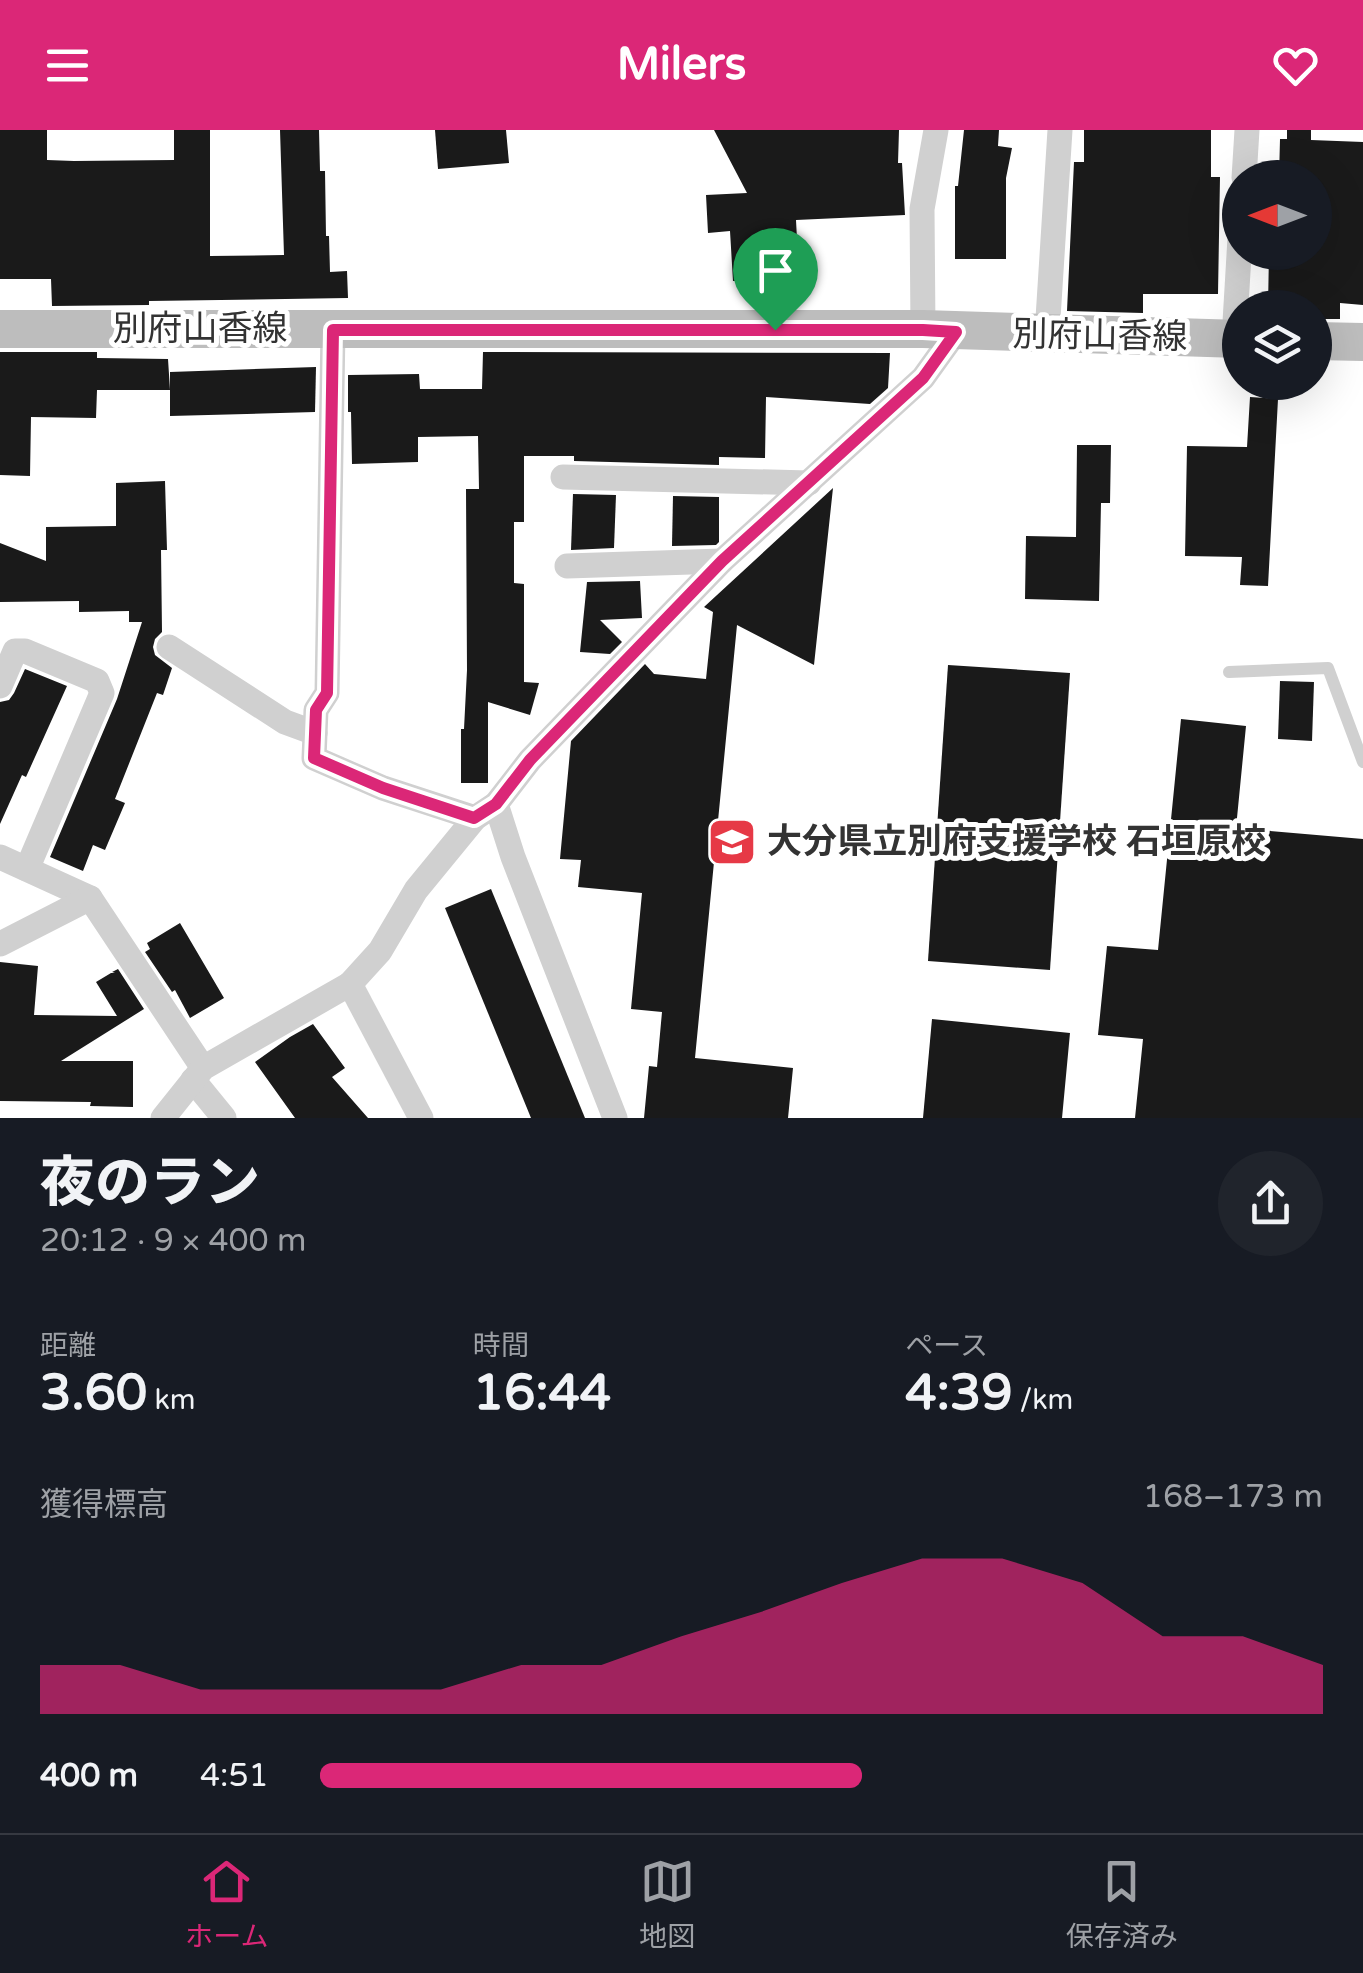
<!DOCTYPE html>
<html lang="ja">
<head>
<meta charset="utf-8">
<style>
  :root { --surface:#171b24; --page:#20242c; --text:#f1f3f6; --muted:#9ea1a6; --line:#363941; --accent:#db2777 }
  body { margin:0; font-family:"Varela Round","Noto Sans JP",sans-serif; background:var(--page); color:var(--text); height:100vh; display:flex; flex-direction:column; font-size:38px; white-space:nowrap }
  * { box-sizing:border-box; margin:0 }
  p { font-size:32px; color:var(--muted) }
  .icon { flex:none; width:55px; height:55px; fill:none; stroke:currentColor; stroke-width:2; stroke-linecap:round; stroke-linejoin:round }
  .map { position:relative; height:988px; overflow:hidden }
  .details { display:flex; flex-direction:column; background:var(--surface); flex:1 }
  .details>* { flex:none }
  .needle { width:65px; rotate:270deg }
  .tools { position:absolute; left:1222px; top:30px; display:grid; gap:20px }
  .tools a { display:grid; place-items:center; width:110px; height:110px; border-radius:50%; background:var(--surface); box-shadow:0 10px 40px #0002; font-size:50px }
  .pin { position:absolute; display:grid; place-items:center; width:85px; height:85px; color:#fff; margin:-102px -42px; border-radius:50% 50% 50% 0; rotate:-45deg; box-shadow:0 0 10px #0007 }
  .pin .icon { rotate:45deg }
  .round { display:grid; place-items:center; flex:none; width:105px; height:105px; border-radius:52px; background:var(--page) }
  .head { display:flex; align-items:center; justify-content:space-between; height:170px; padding:0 40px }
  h1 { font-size:55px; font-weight:800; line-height:75px }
  .stats { display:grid; grid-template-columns:repeat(3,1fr); gap:15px; height:170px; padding:10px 40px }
  .stats div { display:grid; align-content:center }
  .stats b { font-size:50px; font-weight:800 }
  .stats small { font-size:28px; font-weight:400 }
  .stats p { font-size:28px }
  .chart { height:280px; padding:20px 40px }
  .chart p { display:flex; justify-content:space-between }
  .chart svg { width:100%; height:180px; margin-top:10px; fill:var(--accent); opacity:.7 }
  ul { padding:0 40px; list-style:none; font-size:32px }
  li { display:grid; grid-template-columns:160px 120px 1fr; align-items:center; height:75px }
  li i { height:25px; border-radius:12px; background:var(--accent) }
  header { display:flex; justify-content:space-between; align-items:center; height:130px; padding:0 40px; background:var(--accent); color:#fff; font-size:45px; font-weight:800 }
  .tabs { display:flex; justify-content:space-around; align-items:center; height:140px; border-top:2px solid var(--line); background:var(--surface); font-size:28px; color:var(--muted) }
  .tabs a { display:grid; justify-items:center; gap:5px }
  .tabs .on { color:var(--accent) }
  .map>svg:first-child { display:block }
</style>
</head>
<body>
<header><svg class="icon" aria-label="menu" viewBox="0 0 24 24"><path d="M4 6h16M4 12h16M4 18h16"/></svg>Milers<svg class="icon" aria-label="heart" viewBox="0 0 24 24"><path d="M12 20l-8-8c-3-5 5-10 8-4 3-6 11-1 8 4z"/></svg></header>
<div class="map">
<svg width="1363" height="988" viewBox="0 0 1363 988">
  <rect width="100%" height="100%" fill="#fff"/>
  <g fill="#1a1a1a">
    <path d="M0 0H47V30L74 31 174 30V0H210V126L284 125 280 0H319L320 41H325L326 106H329L330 142 347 141 348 168 149 171V175L52 176 51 149H0Z"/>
    <path d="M435 0H506L509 33 438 39Z"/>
    <path d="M714 0H899L898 33H902L905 85 796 90 799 148 733 151 730 101 708 103 706 65 747 63Z"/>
    <path d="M964 0H999L998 16 1012 18 1006 48V129H955V56H958Z"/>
    <path d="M1084 0H1211V47H1220L1218 164H1143V183L1067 181 1074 32H1084Z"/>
    <path d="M1287 0H1311V10L1363 12V175L1340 173V189H1315V178H1268L1269 122H1315V48H1279L1280 9H1287Z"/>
    <path d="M0 222H97V228L168 229 170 260H97L96 288 31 287 30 346 0 345Z"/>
    <path d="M483 222 890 223 888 258 870 274 766 267 765 328 719 327V335L574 331V326H524V392H514V453L524 454V552L539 553 530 585 488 572V653H461V599H464L467 540 466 359H479L478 306 418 307V332L352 334 351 282H348V245L419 244 420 259H482Z"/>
    <path d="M316 237 315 282 170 286V242Z"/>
    <path d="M1250 267 1278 269 1268 456 1240 455 1242 427 1185 426 1187 316 1247 317Z"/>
    <path d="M1077 315H1111L1110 373H1101L1099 471 1025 469 1026 406 1076 407Z"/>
    <path d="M165 351 167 420H161L162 502 155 509 153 517 155 525 172 538 163 565 157 563 115 669 125 673 105 720 93 715 83 741 50 727 117 569 142 492H129V481L79 482V471L0 472V413L46 431V397L116 396V353Z"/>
    <path d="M833 358 814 535 737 495 695 928 793 938 788 988H644L649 936 657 937 662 882 631 879 642 763 578 757 581 730 560 729 571 611 645 534 654 544 706 549 713 482 704 477Z"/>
    <path d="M573 364 616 365 614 418 571 420Z"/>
    <path d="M673 366 719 367V412L716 415 672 416Z"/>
    <path d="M640 451 642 488 600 490 622 512 610 524 580 522 587 452Z"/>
    <path d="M948 535 1070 543 1050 840 928 831Z"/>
    <path d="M25 539 67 556 26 647 22 645 0 694V572L9 570 14 563Z"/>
    <path d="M1280 551 1314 552 1312 611 1278 609Z"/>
    <path d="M1181 589 1246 596 1236 698 1363 709V988H1135L1143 909 1098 905 1107 816 1158 820Z"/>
    <path d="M491 759 585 988H531L445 778Z"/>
    <path d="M180 793 224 868 190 888 175 860 172 862 145 822 150 819 147 813Z"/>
    <path d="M0 832 38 836 34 885 117 886 96 852 111 843H115L112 842 118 839 144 879 61 931H133V977L90 976 91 972 0 971Z"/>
    <path d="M932 889 1070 903 1062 988H923Z"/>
    <path d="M313 894 345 938 332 947 368 988H295L255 932 290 907Z"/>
  </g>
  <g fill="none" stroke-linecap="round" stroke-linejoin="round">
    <path stroke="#d0d0d0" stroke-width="12" d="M1229 542 1328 538 1363 632"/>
    <g stroke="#d0d0d0" stroke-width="25">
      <path d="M1244 48 1247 0"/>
      <path d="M333 199 327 563 316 580 314 628 383 658 475 688"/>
      <path d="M923 199 922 79 936 0"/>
      <path d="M1047 204 1060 0"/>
      <path d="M1234 209 1240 108"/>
      <path d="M563 347 809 353"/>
      <path d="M567 436 722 431"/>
      <path d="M169 517 285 592 315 603"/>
      <path d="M0 556 15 521H25L97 551 102 563 27 739"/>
      <path d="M496 674 513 727 615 988"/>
      <path d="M0 727 90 768 203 938"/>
      <path d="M0 814 90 768"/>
      <path d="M350 854 421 988"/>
      <path d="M193 950 224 988"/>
      <path d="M163 988 203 938 350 854 380 821 416 760 475 688 496 674 530 630 722 431 923 248 956 202"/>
    </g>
    <g stroke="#bdbdbd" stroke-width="38">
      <path d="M0 199H923L1240 209"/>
      <path d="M1315 211 1363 212"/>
    </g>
  </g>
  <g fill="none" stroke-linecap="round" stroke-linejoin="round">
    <g stroke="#fff" stroke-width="20">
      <path id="route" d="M333 200H923L956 202 923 248 722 431 530 630 496 674 474 688 383 658 314 628 316 580 327 563Z"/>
    </g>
    <use href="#route" stroke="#db2777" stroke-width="12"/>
  </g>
  <defs>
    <g id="school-square" transform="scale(2.5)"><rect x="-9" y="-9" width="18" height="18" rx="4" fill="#e63946" stroke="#fff"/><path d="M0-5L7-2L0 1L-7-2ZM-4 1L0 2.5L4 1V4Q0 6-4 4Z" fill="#fff"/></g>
  </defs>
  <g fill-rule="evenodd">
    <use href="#school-square" x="732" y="712"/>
  </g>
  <g text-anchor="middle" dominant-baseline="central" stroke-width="10" stroke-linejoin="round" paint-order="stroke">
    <g font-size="35" fill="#333" stroke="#fff">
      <text x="200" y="199">別府山香線</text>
      <text transform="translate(1100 206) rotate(1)">別府山香線</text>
    </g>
    <g font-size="35" font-weight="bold" fill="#333" stroke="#fff" text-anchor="start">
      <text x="767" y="712">大分県立別府支援学校 石垣原校</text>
    </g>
  </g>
</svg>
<div class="tools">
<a><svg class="needle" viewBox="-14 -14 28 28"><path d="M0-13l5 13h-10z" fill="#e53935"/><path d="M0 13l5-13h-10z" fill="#9ea1a6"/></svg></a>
<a><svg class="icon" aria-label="layers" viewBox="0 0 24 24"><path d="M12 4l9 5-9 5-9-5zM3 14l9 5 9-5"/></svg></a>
</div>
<div class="pin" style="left:775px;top:200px;background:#1e9e55"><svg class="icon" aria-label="arrive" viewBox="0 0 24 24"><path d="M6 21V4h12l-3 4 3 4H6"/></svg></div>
</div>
<section class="details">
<div class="head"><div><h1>夜のラン</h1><p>20:12 · 9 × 400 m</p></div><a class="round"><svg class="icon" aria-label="share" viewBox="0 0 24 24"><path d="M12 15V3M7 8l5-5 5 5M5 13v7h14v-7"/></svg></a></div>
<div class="stats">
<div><p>距離</p><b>3.60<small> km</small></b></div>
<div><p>時間</p><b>16:44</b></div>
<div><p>ペース</p><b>4:39<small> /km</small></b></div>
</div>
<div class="chart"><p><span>獲得標高</span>168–173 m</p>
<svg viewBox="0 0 160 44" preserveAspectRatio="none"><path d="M0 44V32L10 32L20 38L30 38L40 38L50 38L60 32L70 32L80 25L90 19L100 12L110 6L120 6L130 12L140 25L150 25L160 32V44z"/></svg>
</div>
<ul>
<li><b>400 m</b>4:51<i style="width:54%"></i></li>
</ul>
</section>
<nav class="tabs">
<a class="on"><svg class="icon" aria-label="home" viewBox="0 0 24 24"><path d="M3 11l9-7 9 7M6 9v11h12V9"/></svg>ホーム</a>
<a><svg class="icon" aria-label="map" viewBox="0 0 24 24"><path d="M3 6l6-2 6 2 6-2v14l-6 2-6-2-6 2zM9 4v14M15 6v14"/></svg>地図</a>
<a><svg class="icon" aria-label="saved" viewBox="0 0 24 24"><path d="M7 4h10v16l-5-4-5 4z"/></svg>保存済み</a>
</nav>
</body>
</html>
